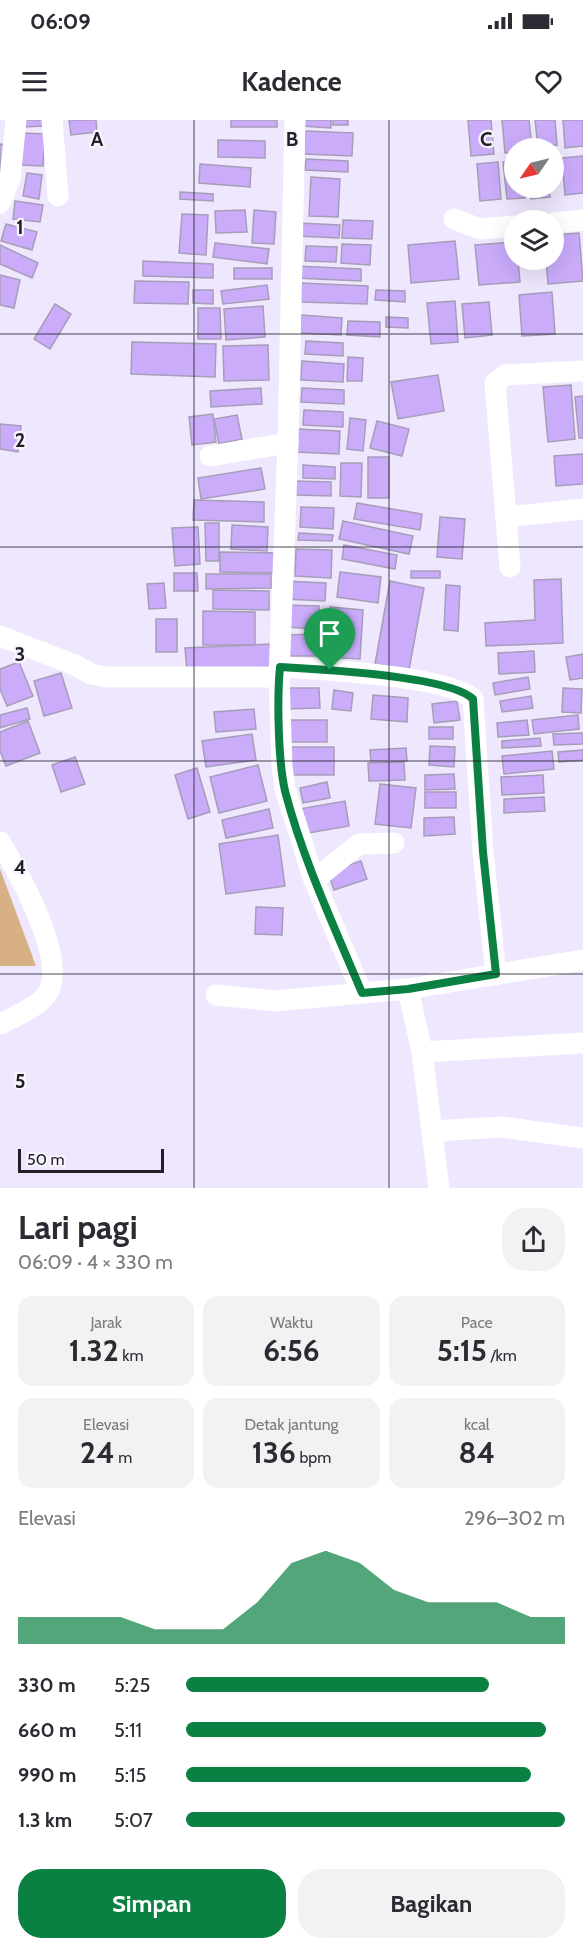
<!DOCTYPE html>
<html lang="id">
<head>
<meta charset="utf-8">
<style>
  :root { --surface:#fff; --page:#f2f2f3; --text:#2b2b33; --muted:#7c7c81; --accent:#0b8043 }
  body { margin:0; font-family:Cabin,sans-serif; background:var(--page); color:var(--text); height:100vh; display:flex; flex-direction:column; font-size:22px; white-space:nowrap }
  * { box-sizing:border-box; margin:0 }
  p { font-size:20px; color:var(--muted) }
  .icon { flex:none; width:33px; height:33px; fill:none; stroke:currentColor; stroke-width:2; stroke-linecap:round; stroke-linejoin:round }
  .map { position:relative; height:1068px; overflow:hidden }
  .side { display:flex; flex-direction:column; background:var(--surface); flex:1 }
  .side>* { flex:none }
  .needle { width:39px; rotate:236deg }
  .buttons { position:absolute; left:504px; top:18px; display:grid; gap:12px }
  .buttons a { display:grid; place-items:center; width:60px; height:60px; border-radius:50%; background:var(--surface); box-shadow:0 6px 24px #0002; font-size:30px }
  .scale { position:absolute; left:18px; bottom:15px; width:146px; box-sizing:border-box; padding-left:6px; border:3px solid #23202a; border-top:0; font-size:16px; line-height:21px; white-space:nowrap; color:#23202a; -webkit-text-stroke:4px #f9f7fd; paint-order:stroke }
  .pin { position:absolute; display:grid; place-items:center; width:51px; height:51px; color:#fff; margin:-62px -26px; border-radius:50% 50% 50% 0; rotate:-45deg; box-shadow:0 0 6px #0007 }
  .pin .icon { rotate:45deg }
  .round { display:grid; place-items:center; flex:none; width:63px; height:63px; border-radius:24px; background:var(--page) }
  .head { display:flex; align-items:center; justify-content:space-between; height:102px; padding:0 18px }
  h1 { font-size:33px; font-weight:700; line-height:45px }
  .stats { display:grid; grid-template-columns:repeat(3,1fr); gap:9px; height:102px; padding:6px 18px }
  .stats div { display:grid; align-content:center; border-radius:15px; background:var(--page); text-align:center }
  .stats b { font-size:30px; font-weight:700 }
  .stats small { font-size:16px; font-weight:400 }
  .stats p { font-size:16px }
  .chart { height:168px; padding:12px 18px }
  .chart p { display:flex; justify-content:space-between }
  .chart svg { width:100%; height:108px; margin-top:6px; fill:var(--accent); opacity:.7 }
  .primary-button { display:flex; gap:12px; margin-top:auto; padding:12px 18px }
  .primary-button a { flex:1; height:69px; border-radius:24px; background:var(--accent); color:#fff; font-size:24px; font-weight:700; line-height:69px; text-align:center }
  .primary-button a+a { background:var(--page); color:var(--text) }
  ul { padding:0 18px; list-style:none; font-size:20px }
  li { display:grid; grid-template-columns:96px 72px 1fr; align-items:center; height:45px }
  li i { height:15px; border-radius:8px; background:var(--accent) }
  .status { display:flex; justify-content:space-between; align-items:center; height:42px; padding:0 30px; background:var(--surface); direction:ltr }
  .status svg { height:16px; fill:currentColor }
  header { display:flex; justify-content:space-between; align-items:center; height:78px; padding:0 18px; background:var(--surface); font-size:27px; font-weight:700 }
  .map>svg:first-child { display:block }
</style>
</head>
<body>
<div class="status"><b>06:09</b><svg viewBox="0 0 49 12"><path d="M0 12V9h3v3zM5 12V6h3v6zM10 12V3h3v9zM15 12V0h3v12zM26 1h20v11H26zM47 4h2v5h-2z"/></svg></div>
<header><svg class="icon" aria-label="menu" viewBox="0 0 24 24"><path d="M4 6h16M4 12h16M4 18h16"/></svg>Kadence<svg class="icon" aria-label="heart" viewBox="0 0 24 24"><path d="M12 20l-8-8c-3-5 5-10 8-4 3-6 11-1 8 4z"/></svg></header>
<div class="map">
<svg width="583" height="1068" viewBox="0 0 583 1068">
  <rect width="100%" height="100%" fill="#eee7fd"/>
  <path fill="#d7b085" d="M0 749 36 846H0Z"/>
  <g fill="#caacfb" stroke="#a69db7" stroke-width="1.5">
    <path d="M25 0H42L43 6 25 7Z"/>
    <path d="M69 0H96L97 12 71 15Z"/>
    <rect x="231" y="0" width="46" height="7"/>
    <path d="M301 0H331V8L301 6Z"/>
    <rect x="333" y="0" width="15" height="5"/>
    <path d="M468 0H491L494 34 471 36Z"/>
    <path d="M502 0H529L532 28H514V32L505 33Z"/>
    <path d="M535 0H555L557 25 538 27Z"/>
    <path d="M563 0H583V26L565 28Z"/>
    <path d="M305 11 353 13 352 36 304 34Z"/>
    <path d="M22 13 45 14 43 46 21 45Z"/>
    <path d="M218 20 265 21V38L218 37Z"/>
    <path d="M0 24 7 25 0 60Z"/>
    <path d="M583 36V73L565 75 562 38Z"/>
    <path d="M306 39 348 41V52L305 50Z"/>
    <path d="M514 41V68H525V78L507 79 503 42Z"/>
    <path d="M498 42 501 79 480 81 477 44Z"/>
    <path d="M200 44 251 48 250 67 199 63Z"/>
    <path d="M27 53 42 55 39 79 23 76Z"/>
    <path d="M311 57 340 59 338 97 309 96Z"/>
    <path d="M530 68H549L550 77 531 79Z"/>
    <path d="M180 72 213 74V81L180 79Z"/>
    <path d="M15 81 43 85 40 102 13 99Z"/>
    <path d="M245 90 247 112 216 113 215 91Z"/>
    <path d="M254 90 276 92 274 124 252 123Z"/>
    <path d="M182 94 208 95 206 135 179 133Z"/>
    <path d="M343 100 373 101 372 119 342 118Z"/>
    <path d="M298 103 340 105 339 118 297 116Z"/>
    <path d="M6 104 37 112 32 130 1 121Z"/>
    <path d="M579 113 583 161 548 164 546 140H554V115Z"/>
    <path d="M455 121 459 159 411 163 408 125Z"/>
    <path d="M514 122V140H518L520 162 479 165 475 125Z"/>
    <path d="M215 123 269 129 267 144 213 137Z"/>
    <path d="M342 124 371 125 370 145 341 143Z"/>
    <path d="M0 125 38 143 32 158 0 144Z"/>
    <path d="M306 126 337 127 336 142 305 141Z"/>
    <path d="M143 141 213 144V158L143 156Z"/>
    <path d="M295 146 361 149V161L294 158Z"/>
    <rect x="234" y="148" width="38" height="11"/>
    <path d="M0 155 20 160 14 188 0 185Z"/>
    <path d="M135 161 189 162 188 184 134 183Z"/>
    <path d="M301 163 368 166 367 184 301 182Z"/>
    <path d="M267 165 269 179 223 184 221 171Z"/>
    <path d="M193 170H213V184L193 183Z"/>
    <path d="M376 170 405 171V182L375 180Z"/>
    <path d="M552 172 555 214 522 216 519 175Z"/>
    <path d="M455 181 458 222 431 224 427 183Z"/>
    <path d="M489 182 492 215 465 218 462 184Z"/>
    <path d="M55 184 71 194 50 229 34 219Z"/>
    <path d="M263 186 265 217 226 220 224 189Z"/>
    <path d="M198 188H220L221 219H198Z"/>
    <path d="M301 195 342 198 341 215 300 213Z"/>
    <path d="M386 197 408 198V208L386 207Z"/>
    <path d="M348 201 380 202V217L347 215Z"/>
    <path d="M306 221 343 223V236L305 234Z"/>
    <path d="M132 222 216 224 215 257 131 254Z"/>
    <path d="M268 225 269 260 224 261 223 226Z"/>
    <path d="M348 237 363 238 362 261H347Z"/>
    <path d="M302 241 344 244 343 262 301 260Z"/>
    <path d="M438 255 444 291 398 299 391 262Z"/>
    <path d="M571 265 575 319 548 322 543 267Z"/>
    <path d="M261 268 262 284 211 287 210 271Z"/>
    <path d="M302 268 344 270V284L301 282Z"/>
    <path d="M583 276V318H579L575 277Z"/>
    <path d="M304 290 343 292V307L303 305Z"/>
    <path d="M213 294 216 322 192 325 189 297Z"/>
    <path d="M237 295 242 319 219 324 214 299Z"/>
    <path d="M350 298 366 300 363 331 347 329Z"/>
    <path d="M377 301 409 309 402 336 370 328Z"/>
    <path d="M0 304 21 306 18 332 0 329Z"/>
    <path d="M297 309 340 311 339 334 296 332Z"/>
    <path d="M583 334V364L556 366 554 336Z"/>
    <rect x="368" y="337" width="21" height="41"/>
    <path d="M341 343H362L361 377 340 376Z"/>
    <path d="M303 345 335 347V359L303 358Z"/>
    <path d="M261 348 265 369 201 379 198 358Z"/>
    <path d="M295 361 331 362V376L295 375Z"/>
    <path d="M194 380 264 382V402L193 400Z"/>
    <path d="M357 383 422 394 420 410 354 399Z"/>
    <path d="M301 387 334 388 333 409 300 407Z"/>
    <path d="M440 397 465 399 462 439 437 437Z"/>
    <path d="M343 401 413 416 409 434 339 419Z"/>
    <path d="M205 403H219V441H206Z"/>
    <path d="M232 405 268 407 267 431 231 429Z"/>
    <path d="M198 407 200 444 175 446 172 408Z"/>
    <path d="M299 413 333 415 332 421 298 420Z"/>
    <path d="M344 425 397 435 395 449 342 439Z"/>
    <path d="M296 429 332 430 331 458 295 456Z"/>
    <path d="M220 432 278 433 277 453 220 452Z"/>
    <rect x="411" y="451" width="29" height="7"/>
    <path d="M340 452 381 457 378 483 337 477Z"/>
    <path d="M174 453H197L198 471H174Z"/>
    <path d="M206 454H271V468L206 469Z"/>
    <path d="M561 459 563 523 486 526 485 503 535 500 534 460Z"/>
    <path d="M285 461 326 463 325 481 284 479Z"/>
    <path d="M390 461 424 468 409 550 375 544Z"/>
    <path d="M164 463 166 488 149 489 147 464Z"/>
    <path d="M446 465 460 466 458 511 444 510Z"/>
    <path d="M213 470 269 471V490L213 489Z"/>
    <path d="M285 485 319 486 318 509 285 507Z"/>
    <path d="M330 487 363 490 360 539 326 537Z"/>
    <path d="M203 491 255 492V525H203Z"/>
    <rect x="156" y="499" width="21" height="33"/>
    <path d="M321 514 322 536H285L284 515Z"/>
    <path d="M271 524 272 547 187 551 185 528Z"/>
    <path d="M534 531 535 552 499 554 498 533Z"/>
    <path d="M583 534V558L570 560 566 537Z"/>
    <path d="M19 542 33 576 7 586 0 569V549Z"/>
    <path d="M61 553 72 588 44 596 34 561Z"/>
    <path d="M528 557 530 569 495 575 493 563Z"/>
    <path d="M285 568H319L320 588 285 589Z"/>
    <path d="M563 568 582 569 581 593 562 592Z"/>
    <path d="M334 570 353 573 351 591 332 589Z"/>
    <path d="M373 575 408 578 407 602 371 599Z"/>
    <path d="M531 576 533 588 502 592 500 581Z"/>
    <path d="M457 581 460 600 434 603 432 584Z"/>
    <path d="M27 588 30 599 0 608V595Z"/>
    <path d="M254 589 256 609 216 612 214 592Z"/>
    <path d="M578 595 579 609 534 614 532 600Z"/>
    <rect x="286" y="600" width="41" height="22"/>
    <path d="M527 600 529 615 498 617 497 603Z"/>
    <path d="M28 601 40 633 6 646 0 631V612Z"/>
    <rect x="429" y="607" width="24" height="12"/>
    <path d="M583 613V624L554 625 553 614Z"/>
    <path d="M252 614 256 640 206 647 202 621Z"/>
    <path d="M540 618 541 626 502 628V621Z"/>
    <path d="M430 626 455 627 454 647 429 645Z"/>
    <rect x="288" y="627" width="46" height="28"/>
    <path d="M406 628 407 641 371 643 370 630Z"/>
    <path d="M583 630V640L559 642 558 632Z"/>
    <path d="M552 631 554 649 504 654 502 636Z"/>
    <path d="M75 637 85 664 61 672 52 645Z"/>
    <path d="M404 642 405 660 369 661 368 643Z"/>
    <path d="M258 645 267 681 219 693 210 657Z"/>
    <path d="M197 648 210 692 188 699 175 655Z"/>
    <path d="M454 654 455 669 425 670V655Z"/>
    <path d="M543 655 544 673 502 675 501 657Z"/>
    <path d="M327 662 330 678 303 683 300 668Z"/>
    <path d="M380 664 416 668 411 708 375 704Z"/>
    <rect x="425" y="672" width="31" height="16"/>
    <path d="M544 677 545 691 504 693V679Z"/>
    <path d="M345 681 349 706 303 714 299 689Z"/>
    <path d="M269 689 273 708 226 718 222 700Z"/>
    <path d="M454 697 455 714 424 716V698Z"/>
    <path d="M278 715 285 766 226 774 219 724Z"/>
    <path d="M361 741 367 759 334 770 328 752Z"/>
    <path d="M256 787 283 788 282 815 255 814Z"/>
  </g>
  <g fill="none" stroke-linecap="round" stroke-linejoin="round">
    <g stroke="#fff" stroke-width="21">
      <path d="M52 0 58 76"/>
      <path d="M295 0 288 323 279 557 282 646 285 669 314 760 362 873"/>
      <path d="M0 83 10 59 16 0"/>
      <path d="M454 99 480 109 514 106"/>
      <path d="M554 103 583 100"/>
      <path d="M210 336 288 323"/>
      <path d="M506 397 583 389"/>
      <path d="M510 447 495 263 505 255 583 251"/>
      <path d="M0 516 75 545 91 554 106 557H279"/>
      <path d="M280 547C317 549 449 556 473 579L483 732 496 854"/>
      <path d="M0 722C18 752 69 841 47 874 38 887 14 897 0 904"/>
      <path d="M314 760 359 724 394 723"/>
      <path d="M408 869 422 932 439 1068"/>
      <path d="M216 875 275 881 408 869 583 840"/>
      <path d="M422 932 583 923"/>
      <path d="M432 1011 502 1007 583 1018"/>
    </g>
  </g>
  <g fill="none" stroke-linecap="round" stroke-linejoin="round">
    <g stroke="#fff" stroke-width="12">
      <path id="route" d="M280 547C318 549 449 556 473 579L483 732 496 854 408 869 362 873C334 806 303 740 285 671 278 640 277 578 280 547Z"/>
    </g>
    <use href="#route" stroke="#0b8043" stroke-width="8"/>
  </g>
  <path fill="none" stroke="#23202a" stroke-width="1.5" stroke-opacity="0.55" d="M194 0V1068M389 0V1068M0 214H583M0 427H583M0 641H583M0 854H583"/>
  <g font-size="20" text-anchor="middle" font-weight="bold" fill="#23202a" stroke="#f9f7fd" stroke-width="4.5" stroke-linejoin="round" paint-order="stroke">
    <text x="97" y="26">A</text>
    <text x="292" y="26">B</text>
    <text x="486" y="26">C</text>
    <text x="20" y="114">1</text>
    <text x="20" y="327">2</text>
    <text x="20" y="541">3</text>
    <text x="20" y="754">4</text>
    <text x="20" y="968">5</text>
  </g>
</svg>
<div class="buttons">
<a><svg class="needle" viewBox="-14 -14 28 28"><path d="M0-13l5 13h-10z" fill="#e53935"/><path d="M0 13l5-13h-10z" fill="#7c7c81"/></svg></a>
<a><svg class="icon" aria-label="layers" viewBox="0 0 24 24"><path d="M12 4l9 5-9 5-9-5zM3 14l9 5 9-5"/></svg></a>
</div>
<div class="scale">50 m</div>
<div class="pin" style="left:330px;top:550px;background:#1e9e55"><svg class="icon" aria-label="arrive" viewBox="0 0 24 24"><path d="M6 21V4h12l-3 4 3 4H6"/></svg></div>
</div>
<section class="side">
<div class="head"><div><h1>Lari pagi</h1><p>06:09 · 4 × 330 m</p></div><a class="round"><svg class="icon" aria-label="share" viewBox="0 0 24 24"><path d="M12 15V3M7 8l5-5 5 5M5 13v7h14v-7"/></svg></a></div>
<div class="stats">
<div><p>Jarak</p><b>1.32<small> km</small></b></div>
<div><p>Waktu</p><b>6:56</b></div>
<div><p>Pace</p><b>5:15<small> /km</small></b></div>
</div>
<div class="stats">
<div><p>Elevasi</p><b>24<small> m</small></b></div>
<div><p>Detak jantung</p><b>136<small> bpm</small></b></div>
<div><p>kcal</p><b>84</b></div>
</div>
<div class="chart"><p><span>Elevasi</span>296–302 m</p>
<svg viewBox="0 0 160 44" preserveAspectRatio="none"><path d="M0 44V33L10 33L20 33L30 33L40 38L50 38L60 38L70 27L80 11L90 6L100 11L110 22L120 27L130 27L140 27L150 33L160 33V44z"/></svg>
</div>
<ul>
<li><b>330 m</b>5:25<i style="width:80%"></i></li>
<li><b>660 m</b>5:11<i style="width:95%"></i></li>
<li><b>990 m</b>5:15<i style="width:91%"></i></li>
<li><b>1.3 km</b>5:07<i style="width:100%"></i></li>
</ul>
<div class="primary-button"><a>Simpan</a><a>Bagikan</a></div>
</section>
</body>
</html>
